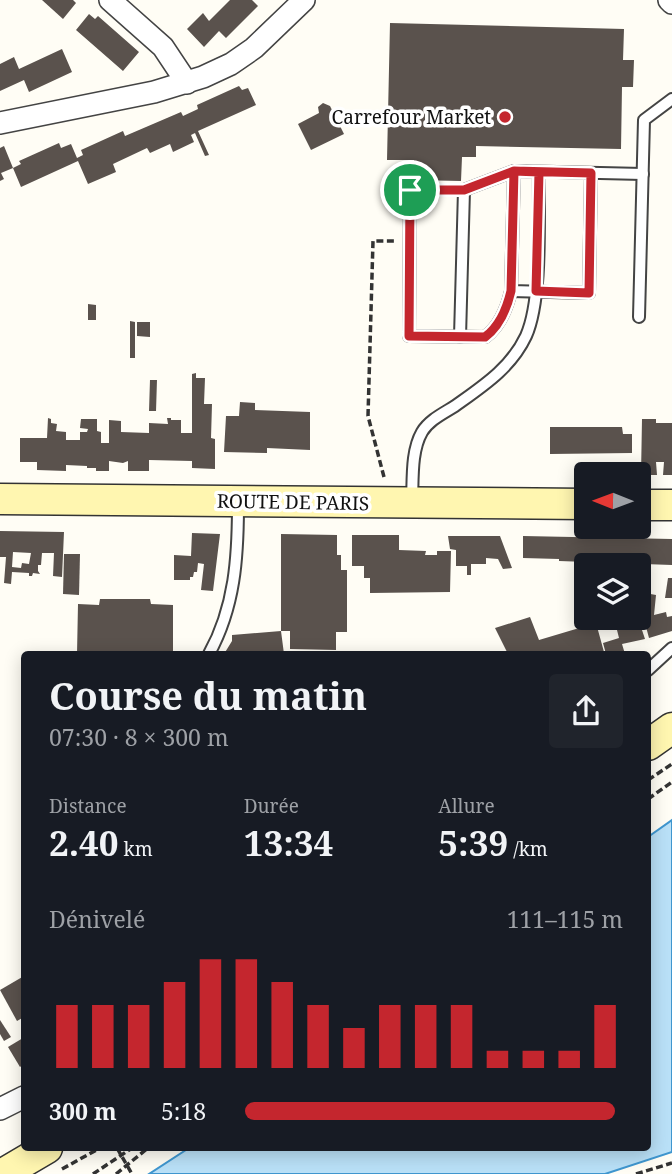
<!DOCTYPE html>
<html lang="fr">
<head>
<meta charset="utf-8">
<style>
  :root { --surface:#171b24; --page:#20242c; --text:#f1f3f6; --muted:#9ea1a6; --accent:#c4262e }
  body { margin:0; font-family:"Noto Serif",serif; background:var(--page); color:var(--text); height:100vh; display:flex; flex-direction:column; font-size:26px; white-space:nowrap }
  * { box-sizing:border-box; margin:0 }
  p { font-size:23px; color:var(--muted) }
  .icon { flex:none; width:38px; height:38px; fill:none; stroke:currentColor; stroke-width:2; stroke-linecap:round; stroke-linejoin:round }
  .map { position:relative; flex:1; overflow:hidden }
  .sheet { position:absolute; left:21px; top:651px; width:630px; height:500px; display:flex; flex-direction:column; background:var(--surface); border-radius:7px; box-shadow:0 4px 18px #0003 }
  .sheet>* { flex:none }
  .needle { width:46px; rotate:271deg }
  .tools { position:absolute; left:574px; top:462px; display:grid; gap:14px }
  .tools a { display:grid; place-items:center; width:77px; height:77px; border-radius:7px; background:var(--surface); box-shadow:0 4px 18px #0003; font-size:35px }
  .pin { position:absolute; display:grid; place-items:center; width:60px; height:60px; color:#fff; margin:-30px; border:4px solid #fff; border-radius:50%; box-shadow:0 2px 7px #0007 }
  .round { display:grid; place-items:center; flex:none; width:74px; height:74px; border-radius:7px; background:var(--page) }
  .summary { display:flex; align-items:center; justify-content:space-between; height:119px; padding:0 28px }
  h1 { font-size:38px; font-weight:700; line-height:52px }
  .figures { display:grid; grid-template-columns:repeat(3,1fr); gap:10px; height:119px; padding:7px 28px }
  .figures div { display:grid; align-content:center }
  .figures b { font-size:35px; font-weight:700 }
  .figures small { font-size:19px; font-weight:400 }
  .figures p { font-size:19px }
  .chart { height:196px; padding:14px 28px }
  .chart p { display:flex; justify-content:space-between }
  .chart svg { width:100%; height:126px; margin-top:7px; stroke:var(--accent); stroke-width:6 }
  ul { padding:0 28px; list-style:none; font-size:23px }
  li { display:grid; grid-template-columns:112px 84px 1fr; align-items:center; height:52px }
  li i { height:18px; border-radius:9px; background:var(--accent) }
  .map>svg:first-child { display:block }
</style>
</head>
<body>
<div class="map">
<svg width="672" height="1174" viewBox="0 0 672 1174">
  <rect width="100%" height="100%" fill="#fffdf5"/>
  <path fill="#b9e0f7" stroke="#3f96cf" stroke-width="2" d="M672 820V1152L605 1174H149L189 1148H648V837Z"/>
  <g fill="#5a524d" fill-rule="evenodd">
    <path d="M42 0H73L76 3 63 19Z"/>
    <path d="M230 0H252L258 6 226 38 219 31 204 47 187 29 203 13 209 21Z"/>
    <path d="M89 14 95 19 98 16 139 52 123 71 76 30Z"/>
    <path d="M390 23 624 29 623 60H634L633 87H622L621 149 476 146V157H462L461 181 414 180V160H387Z"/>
    <path d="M62 49 72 72 29 92 24 80 0 91V64L14 57 19 69Z"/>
    <path d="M239 86 242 90 248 88 256 105 198 131 209 155 205 156 195 133 191 135 194 142 173 152 170 144 150 153 147 148 113 164 116 172 88 184 78 161 21 187 13 168 21 164 19 161 59 143 61 148 71 144 77 158 83 155 81 150 123 131 125 136 181 112 183 116 198 109 197 105Z"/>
    <path d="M323 103 330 106 344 134 311 150 298 124 319 113 318 107Z"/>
    <path d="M4 146 13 168 1 173 4 179 0 181V148Z"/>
    <path d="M88 304 96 305V320H88Z"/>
    <path d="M130 321 135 322V358H130Z"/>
    <path d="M137 322H150V337L137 336Z"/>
    <path d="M196 373V378H205L204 404H212L211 438 215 439V469L192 468V461L149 460V471H128V461L123 463 109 461V471H96V468H87V466L66 465V471L37 470V462H20V438H47L48 418 51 419V423L57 424 56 431 66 432V440H80V432H87L88 429 80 428 81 419H97V431L101 432V443H109V420L121 421V432L149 433V423L168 424 167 418H171V420H181V433H192V374Z"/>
    <path d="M150 380H157L156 411H149Z"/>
    <path d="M240 402 255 403V410L310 412V450L267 448V453L224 452 226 416H239Z"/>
    <path d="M642 419H656V423H672V475H663L664 462H656L657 475H641Z"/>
    <path d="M550 427H622L623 434H632V453L550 454Z"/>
    <path d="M0 531 64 532 62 577 53 576 54 553H42L41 565H38V571L40 574 33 573 32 576H29V573L12 572 11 584 4 583 6 557H0ZM13 552 31 553 29 564 22 563 21 568 12 567Z"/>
    <path d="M192 533 220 534 213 591 201 590 204 564 198 563 197 572H194L193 577H190V580H174V555L191 556Z"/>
    <path d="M281 534 337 535V555H341V570H347V632H336V650L290 649V631H281L284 654H224L232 641V635L281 631Z"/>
    <path d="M352 535H399V550L426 551 425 555H437V551H451L450 592 370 593V578H364V566H352Z"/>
    <path d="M448 536H500L512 568 503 569 498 559 486 558V564H471V575H467V566H456V550L450 549Z"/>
    <path d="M523 536 672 539V565L559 561V559L523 558Z"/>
    <path d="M64 554H80L79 595 63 594Z"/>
    <path d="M668 578H672V598H665Z"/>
    <path d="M645 593 656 595 654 615 666 612 667 617 672 616V631L649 638 645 623V614L639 616V605L645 603Z"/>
    <path d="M100 599H150L151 604 173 605V654H77L78 604 99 605Z"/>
    <path d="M530 617 539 640 596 623 604 652 596 654H504L507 652 495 628Z"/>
    <path d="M614 618H638L645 639 622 644 625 654H606L603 643 619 638Z"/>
    <path d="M24 976V1017L17 1021 0 990Z"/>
    <path d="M0 1020 11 1037 4 1041 0 1034Z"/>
    <path d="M23 1038 24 1064 20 1067 8 1047Z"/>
  </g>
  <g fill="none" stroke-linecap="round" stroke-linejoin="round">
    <g stroke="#444" stroke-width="14">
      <g id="lane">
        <path d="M514 171 511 291 589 293 591 173"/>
        <path d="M511 291C507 308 500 326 485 337L409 336 410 190H464L514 171 643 174"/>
        <path d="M639 317 644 120 672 99"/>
        <path d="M460 337 464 190"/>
        <path d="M412 501C413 479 411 451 422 432 429 420 444 413 455 406 483 386 511 368 526 336 543 298 538 215 539 172"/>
        <path d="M209 654C235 607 238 557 238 504"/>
        <path d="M648 670 672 648"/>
      </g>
    </g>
    <g stroke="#444" stroke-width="24">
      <g id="street">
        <path d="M110 0 163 47 187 83"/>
        <path d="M669 0 672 3"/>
        <path d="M0 123 154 92 203 77 231 64 254 48 304 0"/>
        <path d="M0 1109 24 1097"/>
      </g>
    </g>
    <g stroke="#333" stroke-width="33">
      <g id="secondary">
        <path d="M0 499 586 504"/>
        <path d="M639 505H672"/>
        <path d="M648 745 672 728"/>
        <path d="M3 1174 47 1148"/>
      </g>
    </g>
    <g stroke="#333" stroke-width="3.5" stroke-dasharray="7 3.5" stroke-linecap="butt">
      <path d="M384 477 368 416 373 241H397"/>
      <path d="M648 780 672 764"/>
      <path d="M648 799 672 782"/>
      <path d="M117 1148 132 1174"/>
      <path d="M62 1169 100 1148"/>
      <path d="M93 1174 132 1148"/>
      <path d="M116 1174 148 1148"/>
      <path d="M636 1174 672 1163"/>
    </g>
    <use href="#lane" stroke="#fff" stroke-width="10"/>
    <use href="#street" stroke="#fff" stroke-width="21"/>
    <use href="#secondary" stroke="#fff6b0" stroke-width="30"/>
  </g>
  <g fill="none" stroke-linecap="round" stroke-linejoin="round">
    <g stroke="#fff" stroke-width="14">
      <path id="route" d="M410 190H464L514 171 539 172 536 291 589 293 591 173 514 171 511 291C507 308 500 326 485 337L409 336 410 190"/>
    </g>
    <use href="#route" stroke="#c4262e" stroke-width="9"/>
  </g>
  <circle fill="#c4262e" stroke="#fff" stroke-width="2.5" cx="505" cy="117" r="7"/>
  <g text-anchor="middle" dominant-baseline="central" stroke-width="7" stroke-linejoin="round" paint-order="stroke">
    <g font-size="19" fill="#111" stroke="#fff" text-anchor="end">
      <text x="491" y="117">Carrefour Market</text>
    </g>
    <g font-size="19" fill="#111" stroke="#fff">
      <text transform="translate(293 502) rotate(1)">ROUTE DE PARIS</text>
    </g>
  </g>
</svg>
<div class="tools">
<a><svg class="needle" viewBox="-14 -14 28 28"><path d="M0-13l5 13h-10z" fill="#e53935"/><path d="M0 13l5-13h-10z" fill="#9ea1a6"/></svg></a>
<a><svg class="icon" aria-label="layers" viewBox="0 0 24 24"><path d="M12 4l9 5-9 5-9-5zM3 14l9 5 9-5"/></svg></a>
</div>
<div class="pin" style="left:410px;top:190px;background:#1e9e55"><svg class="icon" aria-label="arrive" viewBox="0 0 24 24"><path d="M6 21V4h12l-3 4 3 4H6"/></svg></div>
<section class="sheet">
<div class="summary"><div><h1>Course du matin</h1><p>07:30 · 8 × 300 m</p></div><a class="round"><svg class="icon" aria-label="share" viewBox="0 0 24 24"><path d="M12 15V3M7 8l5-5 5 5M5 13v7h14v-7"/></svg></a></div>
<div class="figures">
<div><p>Distance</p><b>2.40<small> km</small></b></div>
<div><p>Durée</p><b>13:34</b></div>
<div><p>Allure</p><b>5:39<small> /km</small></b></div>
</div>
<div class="chart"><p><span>Dénivelé</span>111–115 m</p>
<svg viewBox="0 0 160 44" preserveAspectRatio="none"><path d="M5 44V22M15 44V22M25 44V22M35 44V14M45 44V6M55 44V6M65 44V14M75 44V22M85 44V30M95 44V22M105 44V22M115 44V22M125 44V38M135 44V38M145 44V38M155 44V22"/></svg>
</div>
<ul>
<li><b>300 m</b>5:18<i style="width:98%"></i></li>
</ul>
</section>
</div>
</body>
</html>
